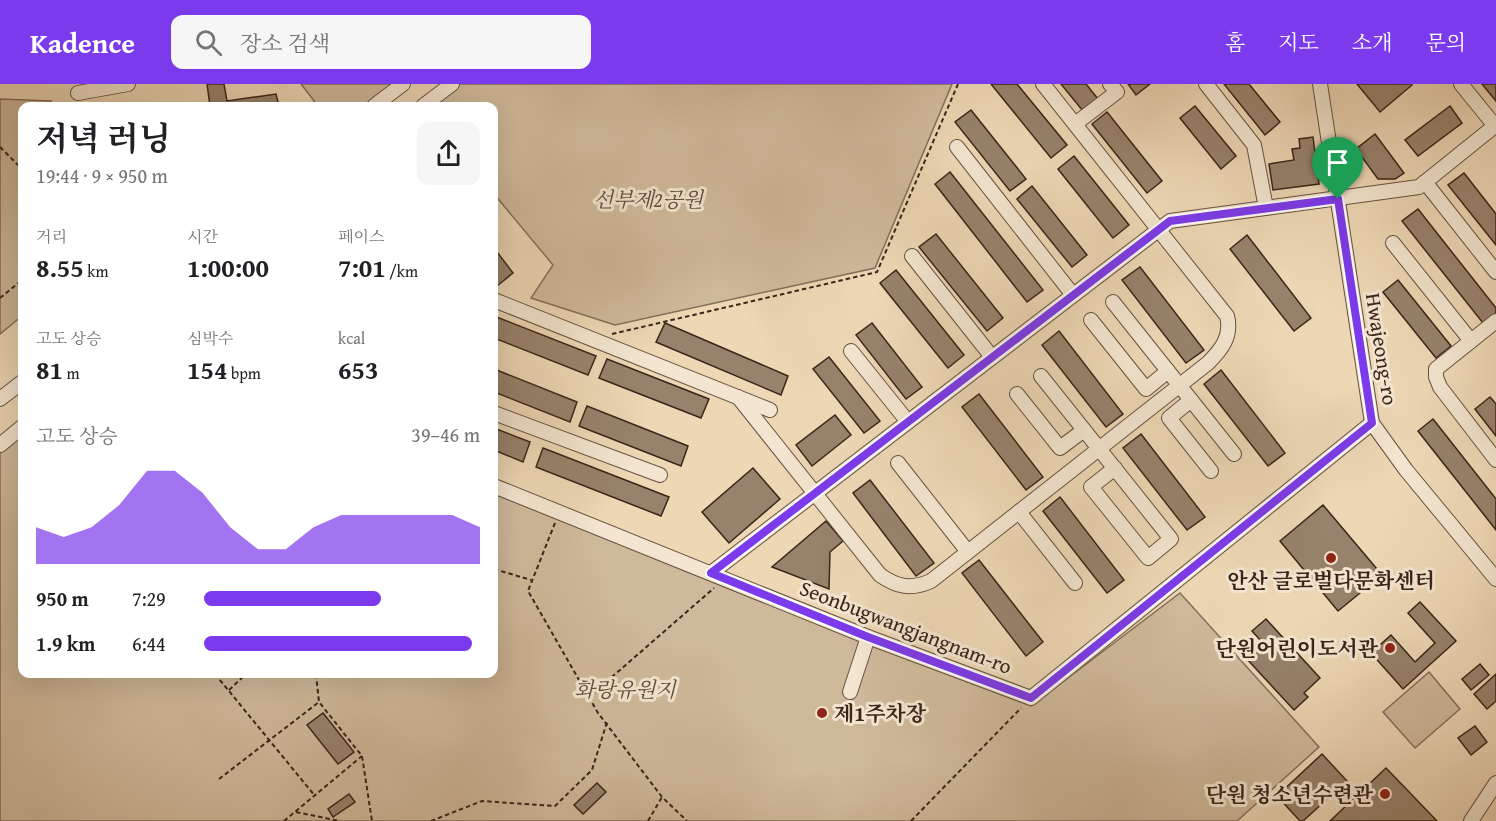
<!DOCTYPE html>
<html lang="ko">
<head>
<meta charset="utf-8">
<style>
  :root { --surface:#fff; --page:#f6f6f6; --text:#202124; --muted:#757577; --accent:#7c3aed }
  body { margin:0; font-family:"Gentium Book Plus","Noto Serif KR",serif; background:var(--page); color:var(--text); height:100vh; display:flex; flex-direction:column; font-size:22px; white-space:nowrap }
  * { box-sizing:border-box; margin:0 }
  p { font-size:20px; color:var(--muted) }
  .icon { flex:none; width:33px; height:33px; fill:none; stroke:currentColor; stroke-width:2; stroke-linecap:round; stroke-linejoin:round }
  .map { position:relative; flex:1; overflow:hidden }
  .drawer { position:absolute; left:18px; top:18px; width:480px; height:576px; display:flex; flex-direction:column; background:var(--surface); border-radius:12px; box-shadow:0 6px 24px #0002 }
  .drawer>* { flex:none }
  .pin { position:absolute; display:grid; place-items:center; width:51px; height:51px; color:#fff; margin:-62px -26px; border-radius:50% 50% 50% 0; rotate:-45deg; box-shadow:0 0 6px #0007 }
  .pin .icon { rotate:45deg }
  .round { display:grid; place-items:center; flex:none; width:63px; height:63px; border-radius:12px; background:var(--page) }
  .overview { display:flex; align-items:center; justify-content:space-between; height:102px; padding:0 18px }
  h1 { font-size:33px; font-weight:700; line-height:45px }
  .figures { display:grid; grid-template-columns:repeat(3,1fr); gap:9px; height:102px; padding:6px 18px }
  .figures div { display:grid; align-content:center }
  .figures b { font-size:26px; font-weight:700 }
  .figures small { font-size:16px; font-weight:400 }
  .figures p { font-size:16px }
  .chart { height:168px; padding:12px 18px }
  .chart p { display:flex; justify-content:space-between }
  .chart svg { width:100%; height:108px; margin-top:6px; fill:var(--accent); opacity:.7 }
  ul { padding:0 18px; list-style:none; font-size:20px }
  li { display:grid; grid-template-columns:96px 72px 1fr; align-items:center; height:45px }
  li i { height:15px; border-radius:8px; background:var(--accent) }
  header { display:flex; align-items:center; gap:36px; box-sizing:border-box; height:84px; padding:0 30px; background:var(--accent); color:#fff }
  header strong { font-size:28px }
  nav { display:flex; gap:33px; margin-inline-start:auto; font-size:21px }
  .search { width:420px; height:54px; background:var(--page); display:flex; align-items:center; gap:15px; box-sizing:border-box; padding:0 21px; border-radius:12px; color:var(--muted); font-size:22px }
  .map>svg:first-child { display:block }
</style>
</head>
<body>
<header>
<strong>Kadence</strong>
<div class="search"><svg class="icon" aria-label="search" viewBox="0 0 24 24"><circle cx="10" cy="10" r="6"/><path d="M15 15l6 6"/></svg>장소 검색</div>
<nav><a>홈</a><a>지도</a><a>소개</a><a>문의</a></nav>
</header>
<div class="map">
<svg width="1496" height="737" viewBox="0 0 1496 737">
  <rect width="100%" height="100%" fill="#edd7b5"/>
  <filter id="stains"><feTurbulence type="fractalNoise" baseFrequency=".00333" numOctaves="4"/><feColorMatrix values="0 0 0 0 .2 0 0 0 0 .09 0 0 0 0 .02 0 0 0 .5 -.17"/></filter>
  <radialGradient id="worn" r=".72"><stop offset=".6" stop-color="#630" stop-opacity="0"/><stop offset="1" stop-color="#630" stop-opacity=".3"/></radialGradient>
  <g fill="#cfb99b" stroke="#846f5a" stroke-width="1.5">
    <path d="M301 0H397L369 22H318Z"/>
    <path d="M456 0H952L875 184 615 241 531 214 553 181 494 110V22H428Z"/>
    <path d="M0 15 51 17 52 22H22V232L0 250Z"/>
    <path d="M22 350V590H494V410L1031 622 1180 509 1319 663 1237 737H0V368Z"/>
    <path d="M1429 588 1460 625 1415 664 1383 628Z"/>
  </g>
  <g fill="#97826b" stroke="#3a251a" stroke-width="1.5">
    <path d="M207 0H224L227 17 276 10 279 22H210Z"/>
    <path d="M991 0H1017L1067 61 1051 74Z"/>
    <path d="M1061 0H1086L1098 15 1083 27Z"/>
    <path d="M1128 0H1150L1136 11Z"/>
    <path d="M1224 0H1249L1280 38 1265 51Z"/>
    <path d="M1357 0H1411L1412 1 1380 28Z"/>
    <path d="M1482 0H1496V17Z"/>
    <path d="M1195 22 1236 72 1221 85 1180 34Z"/>
    <path d="M1450 22 1462 39 1418 72 1405 56Z"/>
    <path d="M971 26 1026 95 1010 107 955 38Z"/>
    <path d="M1107 28 1162 97 1147 109 1092 40Z"/>
    <path d="M1375 50 1404 89 1395 95H1378L1356 65Z"/>
    <path d="M1313 53 1319 100 1273 106 1269 80 1294 76 1292 65 1300 64 1299 55Z"/>
    <path d="M1074 72 1129 141 1113 154 1058 85Z"/>
    <path d="M950 88 1043 206 1027 218 935 100Z"/>
    <path d="M1464 89 1496 130V161L1448 101Z"/>
    <path d="M1032 102 1087 171 1072 183 1017 115Z"/>
    <path d="M1418 125 1496 224V229L1483 239 1402 137Z"/>
    <path d="M936 150 1003 234 987 247 919 163Z"/>
    <path d="M1247 151 1311 234 1294 247 1230 165Z"/>
    <path d="M494 164 513 189 497 202 494 198Z"/>
    <path d="M1140 183 1204 266 1186 279 1122 196Z"/>
    <path d="M896 186 964 271 948 284 880 199Z"/>
    <path d="M1398 196 1451 262 1436 274 1383 208Z"/>
    <path d="M494 232 596 272 588 291 494 254Z"/>
    <path d="M665 239 788 292 781 311 656 258Z"/>
    <path d="M872 239 922 303 906 315 856 251Z"/>
    <path d="M1059 247 1123 330 1106 343 1042 261Z"/>
    <path d="M829 273 880 337 864 349 813 285Z"/>
    <path d="M607 275 709 315 701 334 599 294Z"/>
    <path d="M494 285 577 318 570 338 494 308Z"/>
    <path d="M1221 286 1285 369 1268 382 1204 300Z"/>
    <path d="M979 310 1043 393 1026 406 962 323Z"/>
    <path d="M1490 313 1496 320V352L1475 325Z"/>
    <path d="M587 322 688 362 681 382 579 342Z"/>
    <path d="M835 331 851 351 812 382 796 361Z"/>
    <path d="M1433 335 1496 415V446L1418 347Z"/>
    <path d="M494 344 530 358 523 378 494 366Z"/>
    <path d="M1141 350 1205 433 1187 446 1123 364Z"/>
    <path d="M543 364 669 413 661 432 536 383Z"/>
    <path d="M753 384 780 415 729 459 702 428Z"/>
    <path d="M870 396 934 479 916 492 853 409Z"/>
    <path d="M1060 413 1124 496 1107 509 1043 427Z"/>
    <path d="M1323 421 1382 491 1338 527 1280 457Z"/>
    <path d="M826 437 843 457 830 468 829 505 772 483Z"/>
    <path d="M979 476 1043 558 1026 572 962 489Z"/>
    <path d="M1420 518 1456 557 1403 605 1371 569 1391 551 1415 578 1435 559 1408 529Z"/>
    <path d="M1266 535 1320 594 1304 609 1308 613 1294 626 1245 573 1262 558 1252 547Z"/>
    <path d="M1480 580 1489 591 1471 606 1462 595Z"/>
    <path d="M1496 590V617L1487 625 1474 610Z"/>
    <path d="M323 629 354 668 338 680 307 641Z"/>
    <path d="M1475 642 1487 658 1471 671 1458 654Z"/>
    <path d="M1322 670 1347 697 1303 737H1300L1277 712Z"/>
    <path d="M1386 684 1437 737H1330Z"/>
    <path d="M597 699 606 708 583 730 574 721Z"/>
    <path d="M349 710 355 718 333 733 328 725Z"/>
  </g>
  <g fill="none" stroke-linecap="round" stroke-linejoin="round">
    <g stroke="#675241" stroke-width="16">
      <g id="minor">
        <path d="M1206 0 1254 61 1266 124"/>
        <path d="M1320 0 1372 339 1406 386 1496 495"/>
        <path d="M1461 0 1495 42"/>
        <path d="M78 9 128 0"/>
        <path d="M374 22 403 0"/>
        <path d="M423 22 452 0"/>
        <path d="M1075 40 1117 8 1110 0"/>
        <path d="M957 63 1073 211"/>
        <path d="M1425 98 1496 188"/>
        <path d="M1393 159 1471 257"/>
        <path d="M912 172 992 273"/>
        <path d="M494 216 770 326"/>
        <path d="M1113 218 1234 370"/>
        <path d="M1091 236 1146 305 1168 287"/>
        <path d="M1496 237 1436 285V293L1440 303 1496 376"/>
        <path d="M851 267 908 338"/>
        <path d="M1041 292 1171 455 1148 474 1091 403 1115 384"/>
        <path d="M1017 310 1060 364 1084 346"/>
        <path d="M738 313 880 491C897 503 911 506 931 497L1208 279C1222 265 1232 252 1227 232L1043 0"/>
        <path d="M0 315 22 298"/>
        <path d="M1191 316 1169 334 1211 387"/>
        <path d="M494 329 660 391"/>
        <path d="M0 361 22 343"/>
        <path d="M898 379 968 468"/>
        <path d="M494 402 868 553 1031 614 1372 339"/>
        <path d="M1019 428 1075 499"/>
        <path d="M711 489 1170 137 1419 103 1496 41"/>
        <path d="M850 608 868 553"/>
        <path d="M1471 737 1496 699"/>
      </g>
    </g>
    <g stroke="#3a251a" stroke-width="2" stroke-dasharray="4.5 3" stroke-linecap="butt">
      <path d="M0 63 22 85"/>
      <path d="M0 214 22 196"/>
      <path d="M612 250 877 188 958 0"/>
      <path d="M555 439 528 507 598 629 662 713 687 737"/>
      <path d="M494 485 531 496"/>
      <path d="M215 590 315 712"/>
      <path d="M316 590 319 618 362 672 372 737"/>
      <path d="M229 606 246 590"/>
      <path d="M589 613 714 504"/>
      <path d="M219 695 319 618"/>
      <path d="M296 728 340 737"/>
      <path d="M284 737 362 672"/>
      <path d="M431 737 482 717 555 722 592 686 607 638"/>
      <path d="M648 737 662 713"/>
      <path d="M911 737 1021 624"/>
    </g>
    <use href="#minor" stroke="#f3e5cf" stroke-width="14"/>
  </g>
  <g fill="none" stroke-linecap="round" stroke-linejoin="round">
    <g stroke="#fff" stroke-width="12">
      <path id="route" d="M1338 115 1372 339 1031 614 868 553 711 489 1170 137Z"/>
    </g>
    <use href="#route" stroke="#7c3aed" stroke-width="8"/>
  </g>
  <g fill="#8f2418" stroke="#f3e5cf" stroke-width="2">
    <circle cx="1331" cy="474" r="6"/>
    <circle cx="1390" cy="564" r="6"/>
    <circle cx="822" cy="629" r="6"/>
    <circle cx="1385" cy="710" r="6"/>
  </g>
  <g text-anchor="middle" dominant-baseline="central" stroke-width="6" stroke-linejoin="round" paint-order="stroke">
    <g font-size="21" font-style="italic" fill="#5f4a3a" stroke="#f3e5cf">
      <text x="648" y="115">선부제2공원</text>
      <text x="625" y="605">화랑유원지</text>
    </g>
    <g font-size="21" fill="#3a251a" stroke="#f3e5cf">
      <text transform="translate(1382 265) rotate(81)">Hwajeong-ro</text>
      <text transform="translate(906 543) rotate(21)">Seonbugwangjangnam-ro</text>
    </g>
    <g font-size="21" font-weight="bold" fill="#3a251a" stroke="#f3e5cf" text-anchor="end">
      <text x="1331" y="496" text-anchor="middle">안산 글로벌다문화센터</text>
      <text x="1378" y="564">단원어린이도서관</text>
      <text x="834" y="629" text-anchor="start">제1주차장</text>
      <text x="1373" y="710">단원 청소년수련관</text>
    </g>
  </g>
  <rect width="100%" height="100%" filter="url(#stains)"/>
  <rect width="100%" height="100%" fill="url(#worn)"/>
</svg>
<div class="pin" style="left:1338px;top:115px;background:#1e9e55"><svg class="icon" aria-label="arrive" viewBox="0 0 24 24"><path d="M6 21V4h12l-3 4 3 4H6"/></svg></div>
<section class="drawer">
<div class="overview"><div><h1>저녁 러닝</h1><p>19:44 · 9 × 950 m</p></div><a class="round"><svg class="icon" aria-label="share" viewBox="0 0 24 24"><path d="M12 15V3M7 8l5-5 5 5M5 13v7h14v-7"/></svg></a></div>
<div class="figures">
<div><p>거리</p><b>8.55<small> km</small></b></div>
<div><p>시간</p><b>1:00:00</b></div>
<div><p>페이스</p><b>7:01<small> /km</small></b></div>
</div>
<div class="figures">
<div><p>고도 상승</p><b>81<small> m</small></b></div>
<div><p>심박수</p><b>154<small> bpm</small></b></div>
<div><p>kcal</p><b>653</b></div>
</div>
<div class="chart"><p><span>고도 상승</span>39–46 m</p>
<svg viewBox="0 0 160 44" preserveAspectRatio="none"><path d="M0 44V29L10 33L20 29L30 20L40 6L50 6L60 15L70 29L80 38L90 38L100 29L110 24L120 24L130 24L140 24L150 24L160 29V44z"/></svg>
</div>
<ul>
<li><b>950 m</b>7:29<i style="width:64%"></i></li>
<li><b>1.9 km</b>6:44<i style="width:97%"></i></li>
</ul>
</section>
</div>
</body>
</html>
